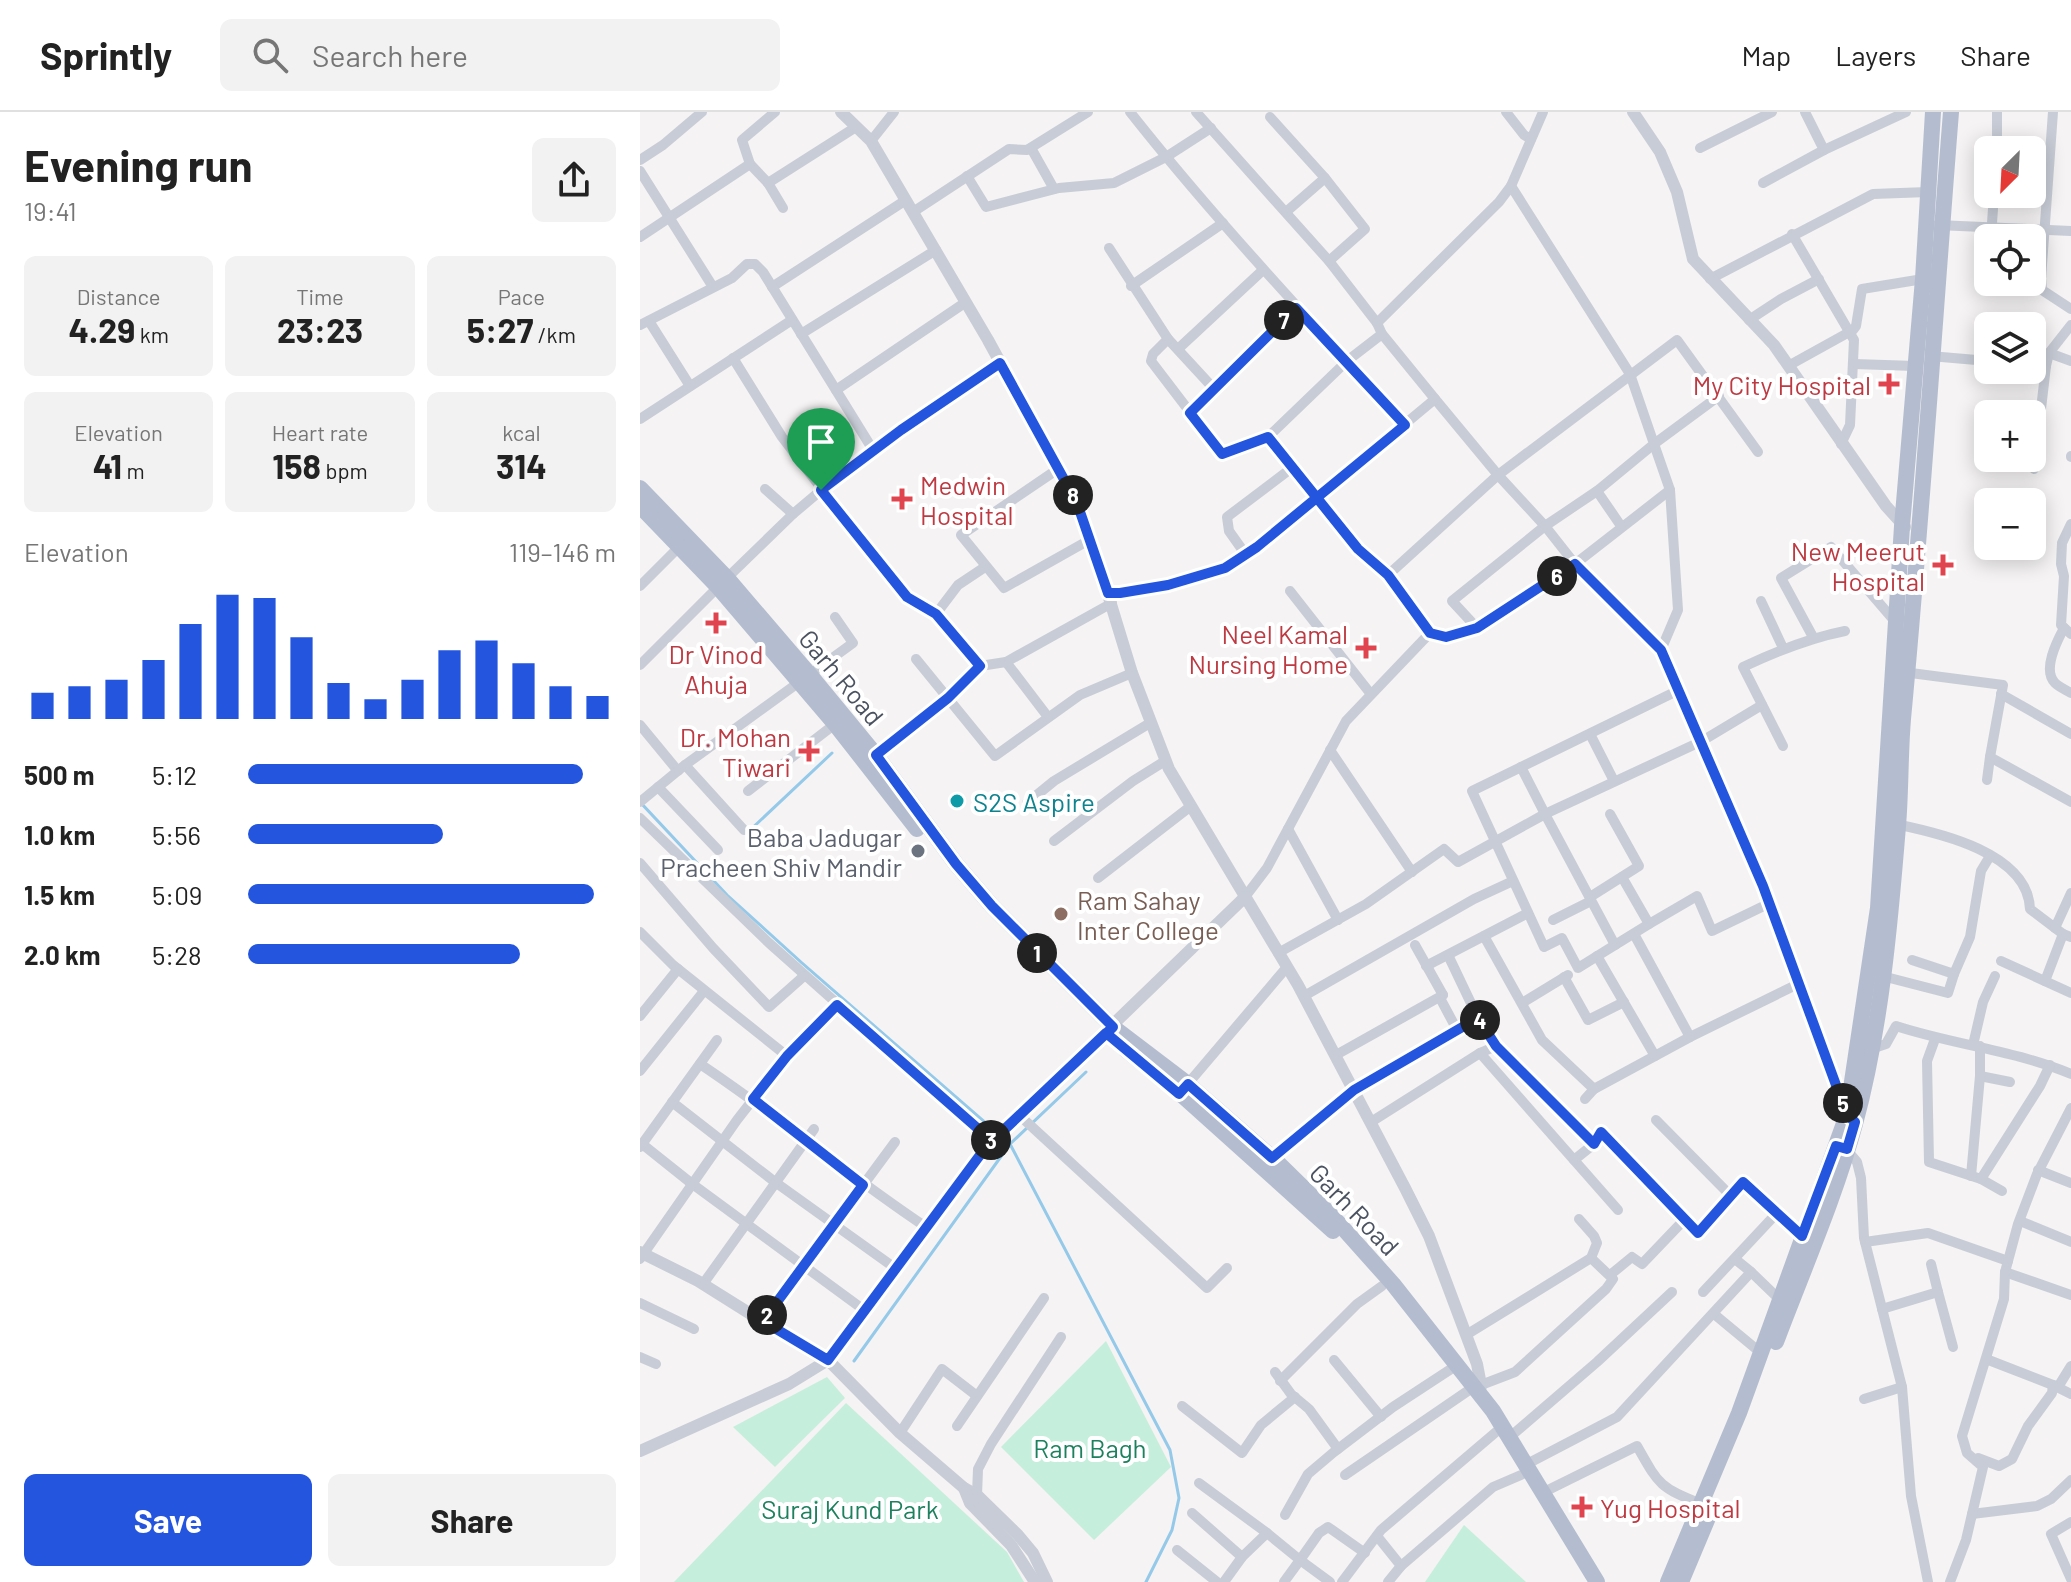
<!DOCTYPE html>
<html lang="en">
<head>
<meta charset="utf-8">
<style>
  :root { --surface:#fff; --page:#f2f2f2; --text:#222; --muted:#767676; --line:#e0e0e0; --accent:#2455de }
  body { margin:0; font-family:Barlow,sans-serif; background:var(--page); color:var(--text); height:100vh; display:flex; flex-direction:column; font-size:30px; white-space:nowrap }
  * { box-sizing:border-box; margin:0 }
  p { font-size:26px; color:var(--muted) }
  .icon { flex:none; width:44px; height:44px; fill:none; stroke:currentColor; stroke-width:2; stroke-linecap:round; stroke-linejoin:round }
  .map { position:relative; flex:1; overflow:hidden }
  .sheet { display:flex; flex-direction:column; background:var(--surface); width:640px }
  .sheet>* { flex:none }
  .needle { width:52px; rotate:204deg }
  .tools { position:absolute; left:1334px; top:24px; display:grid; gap:16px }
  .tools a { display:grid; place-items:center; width:72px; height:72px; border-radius:12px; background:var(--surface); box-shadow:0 4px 20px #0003; font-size:40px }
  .pin { position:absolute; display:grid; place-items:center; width:68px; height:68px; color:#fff; margin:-82px -34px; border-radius:50% 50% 50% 0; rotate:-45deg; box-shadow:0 0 8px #0007 }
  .pin .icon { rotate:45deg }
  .km { position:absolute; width:40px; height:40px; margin:-20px; border-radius:50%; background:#222; color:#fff; font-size:22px; line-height:40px; text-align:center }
  .round { display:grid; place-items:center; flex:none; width:84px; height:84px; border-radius:12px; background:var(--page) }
  .overview { display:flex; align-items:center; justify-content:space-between; height:136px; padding:0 24px }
  h1 { font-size:44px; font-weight:700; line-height:60px }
  .metrics { display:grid; grid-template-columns:repeat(3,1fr); gap:12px; height:136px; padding:8px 24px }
  .metrics div { display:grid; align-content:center; border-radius:12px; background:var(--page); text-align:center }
  .metrics b { font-size:34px; font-weight:700 }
  .metrics small { font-size:22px; font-weight:400 }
  .metrics p { font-size:22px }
  .chart { height:224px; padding:16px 24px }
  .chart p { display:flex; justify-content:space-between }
  .chart svg { width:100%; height:144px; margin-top:8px; stroke:var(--accent); stroke-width:6 }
  .button { display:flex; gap:16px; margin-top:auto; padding:16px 24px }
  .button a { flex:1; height:92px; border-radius:12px; background:var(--accent); color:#fff; font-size:32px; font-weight:700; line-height:92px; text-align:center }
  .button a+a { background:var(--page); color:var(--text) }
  ul { padding:0 24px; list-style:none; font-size:26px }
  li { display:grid; grid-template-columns:128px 96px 1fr; align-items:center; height:60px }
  li i { height:20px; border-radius:10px; background:var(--accent) }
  header { display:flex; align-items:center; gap:48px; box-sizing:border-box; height:112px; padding:0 40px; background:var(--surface); border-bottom:2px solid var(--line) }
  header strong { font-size:38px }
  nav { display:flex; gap:44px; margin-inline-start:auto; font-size:28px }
  .search { width:560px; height:72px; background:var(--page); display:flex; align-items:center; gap:20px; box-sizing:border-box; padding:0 28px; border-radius:12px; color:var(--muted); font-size:30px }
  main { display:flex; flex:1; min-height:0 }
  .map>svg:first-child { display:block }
</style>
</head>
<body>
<header>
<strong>Sprintly</strong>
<div class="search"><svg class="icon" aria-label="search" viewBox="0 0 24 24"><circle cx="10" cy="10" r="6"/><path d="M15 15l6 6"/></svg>Search here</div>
<nav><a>Map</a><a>Layers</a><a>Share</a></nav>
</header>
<main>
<section class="sheet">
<div class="overview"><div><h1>Evening run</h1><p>19:41</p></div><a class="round"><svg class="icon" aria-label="share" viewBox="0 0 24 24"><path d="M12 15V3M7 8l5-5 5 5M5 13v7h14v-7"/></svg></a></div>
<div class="metrics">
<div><p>Distance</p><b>4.29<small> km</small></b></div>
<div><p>Time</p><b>23:23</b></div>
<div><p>Pace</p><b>5:27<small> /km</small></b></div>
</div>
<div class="metrics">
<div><p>Elevation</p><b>41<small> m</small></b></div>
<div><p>Heart rate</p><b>158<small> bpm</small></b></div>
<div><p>kcal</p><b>314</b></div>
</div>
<div class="chart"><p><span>Elevation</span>119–146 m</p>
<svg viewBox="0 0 160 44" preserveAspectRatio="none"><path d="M5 44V36M15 44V34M25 44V32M35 44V26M45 44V15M55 44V6M65 44V7M75 44V19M85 44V33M95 44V38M105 44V32M115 44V23M125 44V20M135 44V27M145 44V34M155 44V37"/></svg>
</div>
<ul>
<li><b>500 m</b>5:12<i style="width:91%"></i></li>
<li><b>1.0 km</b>5:56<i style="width:53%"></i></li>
<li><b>1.5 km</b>5:09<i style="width:94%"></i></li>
<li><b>2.0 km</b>5:28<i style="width:74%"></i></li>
</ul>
<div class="button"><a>Save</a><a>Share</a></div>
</section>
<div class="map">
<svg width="1431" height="1470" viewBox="0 0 1431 1470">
  <rect width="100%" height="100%" fill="#f5f3f3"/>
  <g fill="#c5efdc">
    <path d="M466 1229 531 1355 454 1428 361 1335Z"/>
    <path d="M187 1265 205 1286 135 1355 93 1315Z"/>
    <path d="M206 1291 367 1440 384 1470H34Z"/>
    <path d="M824 1413 886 1470H785Z"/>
  </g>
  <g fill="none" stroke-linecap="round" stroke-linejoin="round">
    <g stroke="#94c9e9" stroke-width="3">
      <path d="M1 691 87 783 162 851 356 1020"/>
      <path d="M108 720 192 641"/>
      <path d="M362 1025 370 1032 530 1338 539 1386 532 1418 506 1470"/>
      <path d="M214 1249 370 1032 446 960"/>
    </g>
    <g stroke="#c7ccd6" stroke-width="10">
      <path d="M135 0 102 28 110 52 128 71 143 96"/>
      <path d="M490 0C576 109 672 210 765 313"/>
      <path d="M556 0 689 149 737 211"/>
      <path d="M866 0 884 23 891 27"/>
      <path d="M1165 0 1184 38"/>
      <path d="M1357 0V38"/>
      <path d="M1413 0 1401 167 1402 178 1431 197"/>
      <path d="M630 5 685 66"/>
      <path d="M231 29 254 0"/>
      <path d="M391 36 414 77"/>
      <path d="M1060 36 1132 0"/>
      <path d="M0 48 23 33 62 0"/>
      <path d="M1392 56 1408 57"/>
      <path d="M0 59 73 175"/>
      <path d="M327 64 346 95 419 76 474 71 526 45 571 16"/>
      <path d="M128 71 216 15"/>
      <path d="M1123 71 1184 38 1266 0"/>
      <path d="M871 74 990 262 1014 332 957 379"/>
      <path d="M273 100 369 37 387 38 448 0"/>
      <path d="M646 100 685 66 725 117 689 149"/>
      <path d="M1297 113 1431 119"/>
      <path d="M1152 122 1214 228 1210 313 1201 332"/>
      <path d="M0 125 110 52"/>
      <path d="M1351 126 1354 82"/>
      <path d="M469 136 528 227 575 278"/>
      <path d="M1070 167 1233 82 1288 80"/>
      <path d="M491 174 583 111"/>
      <path d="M132 175 266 88"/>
      <path d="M1109 208 1141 187 1179 167"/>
      <path d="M9 209 50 274"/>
      <path d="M0 213 92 166 107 152H115L123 160 233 338"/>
      <path d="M161 222 296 138"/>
      <path d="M528 227 513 242 511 249 582 342 628 325"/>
      <path d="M538 237 623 158"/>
      <path d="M1409 241 1431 213"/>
      <path d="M1290 244 1348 249"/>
      <path d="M93 246 142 325 247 462 267 485 296 502 340 554"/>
      <path d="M1214 252 1275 254"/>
      <path d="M1392 252 1406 254 1409 241 1431 249"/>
      <path d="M1148 254 1213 218 1216 214 1222 177 1283 167"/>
      <path d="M196 278 326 190"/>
      <path d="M795 287 858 363 905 414 812 489 837 516 935 452 1030 378"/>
      <path d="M550 301 656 196"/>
      <path d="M0 307 152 208"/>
      <path d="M1431 344V345"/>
      <path d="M418 357 321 423 364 476 451 427"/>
      <path d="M1394 357 1406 254"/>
      <path d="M125 377 153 402"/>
      <path d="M1431 412 1422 431 1421 452 1424 464 1421 513 1431 522"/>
      <path d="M981 414 957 379 905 414 935 452 1021 538 1123 774 1206 1000"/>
      <path d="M606 443 589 419 587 405 653 355"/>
      <path d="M748 463 858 363 1037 228 1118 340"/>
      <path d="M87 466 153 402 205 358 360 251"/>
      <path d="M0 474 39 435"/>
      <path d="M650 479 730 581"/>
      <path d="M468 481H480L528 473 585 456 617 435 795 287 742 222 737 211 859 90 871 74 903 0"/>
      <path d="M1121 489 1143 536"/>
      <path d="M296 502 318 473 345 455"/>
      <path d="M1424 516C1417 529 1402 558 1415 571 1419 575 1426 578 1431 581"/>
      <path d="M790 521 806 525 837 516"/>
      <path d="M1173 525 1141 466 1191 435 1258 513"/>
      <path d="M1021 538 1038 498 1030 378 1014 332 1079 284"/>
      <path d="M276 547 355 644 440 583 492 561"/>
      <path d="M366 550 408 605"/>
      <path d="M0 553 78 475"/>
      <path d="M1263 560 1363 573 1350 645 1431 690"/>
      <path d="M1361 582 1431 622"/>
      <path d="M0 613 38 659"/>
      <path d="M950 622 974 669"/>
      <path d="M1143 634 1103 555C1137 539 1169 526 1205 519"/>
      <path d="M690 638 772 760"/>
      <path d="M236 643 308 586 340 554 366 550 472 491"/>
      <path d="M45 653 104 718"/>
      <path d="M881 655 905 702 1062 629 1122 593"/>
      <path d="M1347 668 1350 645"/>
      <path d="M18 675 78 738"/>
      <path d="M108 679 195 612"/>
      <path d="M0 690 45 653 213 531 195 505"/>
      <path d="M387 691 414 669 510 611"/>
      <path d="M0 706 129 831 352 1029"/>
      <path d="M1255 712C1300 721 1388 741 1390 797L1423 822 1431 825"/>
      <path d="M648 717 698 808"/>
      <path d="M414 729 493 669 525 649"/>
      <path d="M0 751 73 836 129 895 164 864"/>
      <path d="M982 765 1009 812 1057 784 1072 819 1130 791"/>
      <path d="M458 766 551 694"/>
      <path d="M605 785 627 756 706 609 790 521 748 463 718 437 628 325 707 249 742 222"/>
      <path d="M913 808 951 789 950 785 999 754 970 702"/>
      <path d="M1415 816 1431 781"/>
      <path d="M0 820 33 853 147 944"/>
      <path d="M994 822 1050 925 1160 871"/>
      <path d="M844 824 902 928 954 977 1050 925"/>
      <path d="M975 833 1009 812"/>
      <path d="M638 841 726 792 804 737 818 750 905 702 975 833 938 856 922 826 904 835C880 783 856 731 832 679L1039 578"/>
      <path d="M808 843 838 906 856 934"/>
      <path d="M957 844 1015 944"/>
      <path d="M1272 848 1314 862 1330 825 1341 759 1350 744"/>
      <path d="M1361 849 1431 881"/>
      <path d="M786 854 888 801"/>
      <path d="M1242 864 1308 881 1314 862"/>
      <path d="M924 865 948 908 984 890"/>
      <path d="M1405 869 1423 822"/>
      <path d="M803 883 800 886 816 916"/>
      <path d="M664 884 834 787 873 769"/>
      <path d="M882 891 928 863"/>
      <path d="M0 904 38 857"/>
      <path d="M1295 927 1287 949 1289 1050 1341 1067 1362 1079"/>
      <path d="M1333 933 1343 890 1355 864"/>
      <path d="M1231 937 1246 932 1256 914C1314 933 1374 938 1431 962"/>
      <path d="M840 941 856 934 954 1032 961 1020 1058 1121 1090 1083"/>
      <path d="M696 943 803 883 775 833"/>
      <path d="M60 952C137 1003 209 1064 286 1115"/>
      <path d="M0 959 64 879"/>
      <path d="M1340 964 1370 970"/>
      <path d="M546 974 647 855"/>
      <path d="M945 987 954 977"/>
      <path d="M32 990 135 1070 255 1156"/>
      <path d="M379 1003 567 1176 587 1156"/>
      <path d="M1016 1008 1090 1083 1103 1070 1162 1124"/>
      <path d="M731 1010 840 941 978 1098"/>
      <path d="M2 1032 51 1071 224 1198"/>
      <path d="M0 1035 77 928"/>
      <path d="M1206 1037 1217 1050 1221 1066 1224 1126 1262 1275 1271 1384 1288 1470"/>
      <path d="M632 1046 714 978 838 906"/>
      <path d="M934 1048 954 1032"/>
      <path d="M1398 1058 1431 1071"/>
      <path d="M1331 1064 1340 964V934"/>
      <path d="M1341 1067 1400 974 1410 953"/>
      <path d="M1380 1109 1431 1130"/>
      <path d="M1225 1130 1288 1121 1368 1149"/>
      <path d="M0 1147 97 1008 147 944 197 893"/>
      <path d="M1291 1152 1298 1180"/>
      <path d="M1111 1160 1139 1187"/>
      <path d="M1365 1160 1431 1183"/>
      <path d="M970 1163 992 1145 1002 1152 1045 1107"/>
      <path d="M63 1172 174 1017"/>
      <path d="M1063 1180 1137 1101"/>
      <path d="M0 1191 54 1217"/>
      <path d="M1242 1197 1298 1180 1313 1235"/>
      <path d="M1074 1202 1121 1241"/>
      <path d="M123 1209 255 1030"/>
      <path d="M826 1223 951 1146 957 1131 954 1124 939 1107"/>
      <path d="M0 1245 16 1252"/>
      <path d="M1346 1247 1418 1275 1431 1254"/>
      <path d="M694 1248 741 1305"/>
      <path d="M635 1260 651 1282 669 1297 698 1337"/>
      <path d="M640 1269 717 1192 742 1174"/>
      <path d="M841 1273 875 1260 966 1177 973 1167 951 1146"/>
      <path d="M1224 1287 1262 1275"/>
      <path d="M542 1294 602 1341 621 1313 655 1285"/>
      <path d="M317 1314 404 1186"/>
      <path d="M260 1321 302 1257 337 1284"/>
      <path d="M871 1324 957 1250 1032 1180"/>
      <path d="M1338 1346 1359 1354 1372 1347 1388 1314 1412 1281 1413 1273 1431 1282"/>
      <path d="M887 1352 977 1305 1111 1160 1095 1147"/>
      <path d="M705 1363 835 1274"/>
      <path d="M559 1371 627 1421"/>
      <path d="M904 1380 997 1334C1019 1373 1019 1375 1061 1392"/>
      <path d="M334 1387 337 1383 338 1357 351 1332 421 1225"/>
      <path d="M552 1401 602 1445"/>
      <path d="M1332 1402 1397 1394 1411 1387 1431 1368"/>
      <path d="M645 1403 668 1362 694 1340 753 1295 811 1257"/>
      <path d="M1431 1410 1411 1422 1431 1467"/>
      <path d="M737 1424 761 1454 748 1470"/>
      <path d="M537 1438 577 1470"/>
      <path d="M761 1454 853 1375 881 1363"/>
      <path d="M584 1470 602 1445 627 1421 660 1448 679 1421 688 1415 725 1441"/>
      <path d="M644 1470 660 1448 690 1470"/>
      <path d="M702 1470 741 1418 856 1320"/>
      <path d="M1310 1470 1326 1428 1343 1355 1327 1341 1322 1324 1364 1187 1365 1160 1378 1112 1397 1062 1431 996"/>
    </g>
    <g stroke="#c7ccd6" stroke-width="12">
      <path d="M201 0 231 29 348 228 437 391 451 427 492 561 529 657 658 873 765 1076 789 1124 837 1252 841 1273 839 1284"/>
      <path d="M993 0 1020 40 1037 80 1053 147 1134 233 1246 394 1265 415"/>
      <path d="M0 1140 58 1169 176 1243 188 1248 260 1321 324 1376 337 1383 378 1423 393 1441 407 1470"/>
      <path d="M0 1339 149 1272 188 1248 346 1035 605 785"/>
      <path d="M324 1376 330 1391 371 1433 395 1470"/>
    </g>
    <g stroke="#b4bdcf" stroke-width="16">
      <path d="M0 376 87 466 170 563 236 643 316 752 352 794 473 915 548 972 637 1050 694 1106 753 1172 853 1299 957 1470"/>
      <path d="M0 394 78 475 195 612 277 717"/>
      <path d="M485 937 543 984 693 1119"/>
      <path d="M1136 1230C1163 1158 1195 1086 1215 1012 1241 916 1250 813 1258 714 1261 678 1260 643 1263 607 1282 405 1295 202 1311 0"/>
      <path d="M1028 1470 1099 1301 1207 1003 1238 796 1262 414 1283 167 1293 0"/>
      <path d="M1041 1470 1070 1401"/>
    </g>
  </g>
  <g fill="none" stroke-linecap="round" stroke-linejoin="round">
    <g stroke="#fff" stroke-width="16">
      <path id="route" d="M181 378 267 485 296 502 340 554 308 586 236 643 316 752 352 794 473 915 346 1035 188 1248 123 1209 223 1073 113 987 147 944 197 893 352 1029 466 921 539 982 548 972 632 1046 714 978 838 906 856 934 954 1032 961 1020 1058 1121 1103 1070 1162 1124 1196 1034 1207 1037 1215 1010 1207 1003 1123 774 1021 538 935 452 837 516 806 525 790 521 748 463 718 437 628 325 582 342 550 301 656 196 765 313 617 435 585 456 528 473 480 481H468L437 391 360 251 261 318 181 378"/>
    </g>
    <use href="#route" stroke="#2455de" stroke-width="10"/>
  </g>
  <g fill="#e0444e" stroke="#fff" stroke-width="3">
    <path d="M1245 260h8v8h8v8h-8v8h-8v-8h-8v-8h8z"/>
    <path d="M258 375h8v8h8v8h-8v8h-8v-8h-8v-8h8z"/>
    <path d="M1299 441h8v8h8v8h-8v8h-8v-8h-8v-8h8z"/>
    <path d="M72 499h8v8h8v8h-8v8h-8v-8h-8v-8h8z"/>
    <path d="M722 524h8v8h8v8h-8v8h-8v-8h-8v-8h8z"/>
    <path d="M165 627h8v8h8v8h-8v8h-8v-8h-8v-8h8z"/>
    <path d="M938 1383h8v8h8v8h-8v8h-8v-8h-8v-8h8z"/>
  </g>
  <circle fill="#0f9aa8" stroke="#fff" stroke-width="3" cx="317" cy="689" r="8"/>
  <circle fill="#6b7280" stroke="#fff" stroke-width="3" cx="278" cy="739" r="8"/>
  <circle fill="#8d6e63" stroke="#fff" stroke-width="3" cx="421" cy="802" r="8"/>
  <g text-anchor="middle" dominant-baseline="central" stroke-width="8" stroke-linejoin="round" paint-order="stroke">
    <g font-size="26" fill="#be3a42" stroke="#fff" text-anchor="end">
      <text x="1231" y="272">My City Hospital</text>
      <text x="280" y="372" text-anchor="start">Medwin<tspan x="280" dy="30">Hospital</tspan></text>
      <text x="1285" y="438">New Meerut<tspan x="1285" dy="30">Hospital</tspan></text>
      <text x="708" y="521">Neel Kamal<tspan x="708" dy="30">Nursing Home</tspan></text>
      <text x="76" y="541" text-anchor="middle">Dr Vinod<tspan x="76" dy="30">Ahuja</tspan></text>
      <text x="151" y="624">Dr. Mohan<tspan x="151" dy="30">Tiwari</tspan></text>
      <text x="960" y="1395" text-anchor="start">Yug Hospital</text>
    </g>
    <g font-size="26" fill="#4b5260" stroke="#fff">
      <text transform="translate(202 565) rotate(50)">Garh Road</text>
      <text transform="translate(715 1097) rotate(46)">Garh Road</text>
    </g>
    <g font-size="26" fill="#0d838f" stroke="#fff" text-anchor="start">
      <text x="333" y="689">S2S Aspire</text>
    </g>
    <g font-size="26" fill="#5b616d" stroke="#fff" text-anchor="end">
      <text x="262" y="724">Baba Jadugar<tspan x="262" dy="30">Pracheen Shiv Mandir</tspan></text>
    </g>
    <g font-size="26" fill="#785e54" stroke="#fff" text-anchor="start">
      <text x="437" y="787">Ram Sahay<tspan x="437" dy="30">Inter College</tspan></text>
    </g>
    <g font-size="26" fill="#1d805f" stroke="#fff">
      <text x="450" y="1335">Ram Bagh</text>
      <text x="210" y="1396">Suraj Kund Park</text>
    </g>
  </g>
</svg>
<div class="tools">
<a><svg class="needle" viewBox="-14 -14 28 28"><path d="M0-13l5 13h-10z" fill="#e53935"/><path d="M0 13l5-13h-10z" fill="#767676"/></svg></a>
<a><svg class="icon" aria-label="locate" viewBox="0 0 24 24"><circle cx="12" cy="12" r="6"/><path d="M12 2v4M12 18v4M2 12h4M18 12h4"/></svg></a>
<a><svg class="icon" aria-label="layers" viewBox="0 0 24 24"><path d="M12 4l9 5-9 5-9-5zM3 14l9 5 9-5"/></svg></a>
<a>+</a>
<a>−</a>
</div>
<div class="pin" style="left:181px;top:378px;background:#1e9e55"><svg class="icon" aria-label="arrive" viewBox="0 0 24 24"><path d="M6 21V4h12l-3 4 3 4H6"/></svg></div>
<b class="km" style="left:397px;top:841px">1</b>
<b class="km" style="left:127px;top:1203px">2</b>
<b class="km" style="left:351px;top:1028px">3</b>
<b class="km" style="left:840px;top:908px">4</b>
<b class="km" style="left:1203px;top:991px">5</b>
<b class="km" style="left:917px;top:464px">6</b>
<b class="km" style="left:644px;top:208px">7</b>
<b class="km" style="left:433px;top:383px">8</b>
</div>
</main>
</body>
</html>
